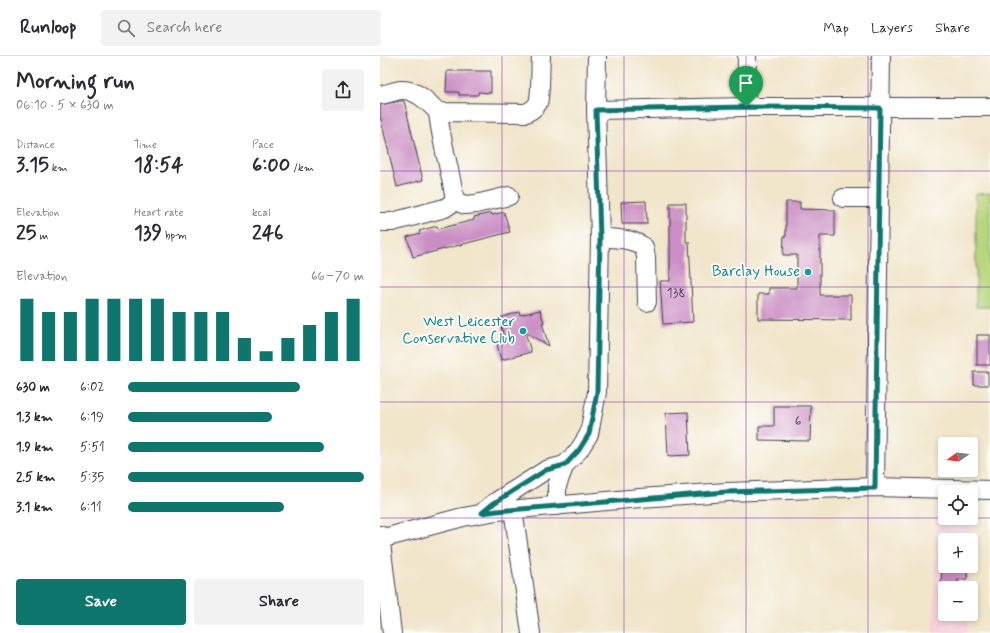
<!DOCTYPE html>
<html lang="en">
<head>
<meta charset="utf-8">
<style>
  :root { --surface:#fff; --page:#f2f2f3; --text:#2b2b33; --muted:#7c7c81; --line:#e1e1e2; --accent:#0f766e }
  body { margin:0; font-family:Mynerve,sans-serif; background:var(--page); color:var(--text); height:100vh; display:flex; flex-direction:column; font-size:15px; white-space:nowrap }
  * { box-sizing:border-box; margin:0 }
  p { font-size:13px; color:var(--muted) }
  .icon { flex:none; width:22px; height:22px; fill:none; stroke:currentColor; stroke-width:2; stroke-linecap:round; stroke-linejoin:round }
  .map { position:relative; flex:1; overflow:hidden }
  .sheet { display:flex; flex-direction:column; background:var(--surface); width:380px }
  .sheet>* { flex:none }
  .needle { width:26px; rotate:256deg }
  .controls { position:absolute; left:558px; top:381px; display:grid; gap:8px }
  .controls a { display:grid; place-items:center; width:40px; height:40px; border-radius:4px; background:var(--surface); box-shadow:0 2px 6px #0003; font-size:20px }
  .pin { position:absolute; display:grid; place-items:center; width:34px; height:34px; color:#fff; margin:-41px -17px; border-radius:50% 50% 50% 0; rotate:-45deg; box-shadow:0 0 4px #0007 }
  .pin .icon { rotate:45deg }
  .round { display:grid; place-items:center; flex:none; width:42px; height:42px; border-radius:4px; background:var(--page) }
  .overview { display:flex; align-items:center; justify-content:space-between; height:68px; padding:0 16px }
  h1 { font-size:22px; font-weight:700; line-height:30px }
  .stats { display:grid; grid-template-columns:repeat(3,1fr); gap:6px; height:68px; padding:4px 16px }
  .stats div { display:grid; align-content:center }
  .stats b { font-size:20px; font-weight:700 }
  .stats small { font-size:11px; font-weight:400 }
  .stats p { font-size:11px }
  .chart { height:112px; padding:8px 16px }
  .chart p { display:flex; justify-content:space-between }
  .chart svg { width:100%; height:72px; margin-top:4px; stroke:var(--accent); stroke-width:6 }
  .cta { display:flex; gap:8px; margin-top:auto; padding:8px 16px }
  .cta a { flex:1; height:46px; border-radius:4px; background:var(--accent); color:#fff; font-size:16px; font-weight:700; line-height:46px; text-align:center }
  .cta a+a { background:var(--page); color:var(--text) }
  ul { padding:0 16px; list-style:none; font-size:13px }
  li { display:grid; grid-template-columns:64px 48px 1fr; align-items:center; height:30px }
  li i { height:10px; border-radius:5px; background:var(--accent) }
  header { display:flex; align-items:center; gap:24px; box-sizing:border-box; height:56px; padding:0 20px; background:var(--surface); border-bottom:1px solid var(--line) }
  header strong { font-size:19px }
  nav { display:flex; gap:22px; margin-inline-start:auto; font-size:14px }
  .search { width:280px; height:36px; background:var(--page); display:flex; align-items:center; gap:10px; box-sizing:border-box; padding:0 14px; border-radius:4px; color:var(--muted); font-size:15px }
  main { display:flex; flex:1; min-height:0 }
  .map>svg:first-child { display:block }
</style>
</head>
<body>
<header>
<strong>Runloop</strong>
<div class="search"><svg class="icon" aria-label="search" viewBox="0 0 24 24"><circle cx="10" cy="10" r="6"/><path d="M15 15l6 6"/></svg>Search here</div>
<nav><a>Map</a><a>Layers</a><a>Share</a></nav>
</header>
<main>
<section class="sheet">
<div class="overview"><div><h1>Morning run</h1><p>06:10 · 5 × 630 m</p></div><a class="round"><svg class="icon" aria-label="share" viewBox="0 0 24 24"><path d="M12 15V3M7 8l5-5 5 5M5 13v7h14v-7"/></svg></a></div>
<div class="stats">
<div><p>Distance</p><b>3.15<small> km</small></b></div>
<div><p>Time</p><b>18:54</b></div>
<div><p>Pace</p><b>6:00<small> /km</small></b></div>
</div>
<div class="stats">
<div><p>Elevation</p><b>25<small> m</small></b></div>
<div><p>Heart rate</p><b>139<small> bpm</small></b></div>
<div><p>kcal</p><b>246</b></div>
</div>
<div class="chart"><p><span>Elevation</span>66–70 m</p>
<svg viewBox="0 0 160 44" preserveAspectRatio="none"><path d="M5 44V6M15 44V14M25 44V14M35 44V6M45 44V6M55 44V6M65 44V6M75 44V14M85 44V14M95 44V14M105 44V30M115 44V38M125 44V30M135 44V22M145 44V14M155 44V6"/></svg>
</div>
<ul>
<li><b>630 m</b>6:02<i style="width:73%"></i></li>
<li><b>1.3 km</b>6:19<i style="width:61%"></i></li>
<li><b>1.9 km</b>5:51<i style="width:83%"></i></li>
<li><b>2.5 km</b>5:35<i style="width:100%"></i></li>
<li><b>3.1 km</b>6:11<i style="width:66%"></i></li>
</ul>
<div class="cta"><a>Save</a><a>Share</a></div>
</section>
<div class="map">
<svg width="610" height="577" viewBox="0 0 610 577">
  <rect width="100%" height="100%" fill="#fdfcf7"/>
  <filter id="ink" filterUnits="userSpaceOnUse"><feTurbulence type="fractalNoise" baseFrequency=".025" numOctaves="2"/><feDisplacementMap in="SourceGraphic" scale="8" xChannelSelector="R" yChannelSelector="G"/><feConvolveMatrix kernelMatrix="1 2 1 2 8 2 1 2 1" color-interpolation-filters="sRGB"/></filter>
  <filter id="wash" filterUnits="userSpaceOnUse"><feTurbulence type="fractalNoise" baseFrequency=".012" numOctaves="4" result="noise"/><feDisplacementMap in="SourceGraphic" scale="16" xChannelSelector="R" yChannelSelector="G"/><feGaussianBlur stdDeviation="0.9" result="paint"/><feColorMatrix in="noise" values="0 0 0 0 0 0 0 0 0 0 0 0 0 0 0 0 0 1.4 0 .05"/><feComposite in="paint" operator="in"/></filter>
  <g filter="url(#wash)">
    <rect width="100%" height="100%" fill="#f1e5ca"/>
    <path fill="#f6cfd9" d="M557 446 565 447V462H591L590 484H565V510H589V532H565V558H588L587 577H553Z"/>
    <path fill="#b7d77e" stroke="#6c7c5c" d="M610 137V251H596V138Z"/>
    <g id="blocks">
      <g fill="#ca8dc4">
        <path d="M67 15H111V37L98 36V39H79V36H66Z"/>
        <path d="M20 45H24L43 124 17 131 0 60V49Z"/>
        <path d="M266 145 267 168H242L241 146Z"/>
        <path d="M406 146H420V153L455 154V180H440V239H471V264L378 263V238H389V232H417V199H403L404 180H406Z"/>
        <path d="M290 147H306V186H309L313 266 283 268 280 225H290Z"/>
        <path d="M124 156 130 176 33 201 27 181 40 177 39 175 57 170 58 173 94 164V161L111 157 112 159Z"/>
        <path d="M160 254 164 267H162L169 290 145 276 151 296 121 304 117 288 125 286 119 262 139 256 140 259Z"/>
        <rect x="597" y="279" width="13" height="30"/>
        <rect x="594" y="316" width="14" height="13"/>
        <path d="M394 350H431L430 385 379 384V370H394Z"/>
        <path d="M308 356 310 399 288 400 286 357Z"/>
        <path d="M562 510H587V523H578L577 532H561Z"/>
      </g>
    </g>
  </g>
  <g filter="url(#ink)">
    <use href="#blocks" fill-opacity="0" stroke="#413f50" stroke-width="1"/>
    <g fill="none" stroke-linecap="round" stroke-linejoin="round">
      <g stroke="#413f50" stroke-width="20">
        <g id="minor">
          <path d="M0 39C7 38 14 35 21 34 36 33 49 47 58 56L146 57C150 55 155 53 158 47 161 39 160 12 161 0"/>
          <path d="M366 51 367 0"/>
          <path d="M216 54 366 51H610"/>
          <path d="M463 142H499"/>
          <path d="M75 145 85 149 96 148 129 140"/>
          <path d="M0 166H12L65 152 75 145C71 115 61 87 58 56"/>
          <path d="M220 181C234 183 253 182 264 191L266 201 267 246"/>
          <path d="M495 431 501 0"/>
          <path d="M177 450V430L181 419 185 409 199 394 209 378 217 336 220 181 216 54 217 0"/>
          <path d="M133 453 151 577"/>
          <path d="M104 455 114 447 166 414 185 409"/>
          <path d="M0 479 12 577"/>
          <path d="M0 483 83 461 117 455 260 442 347 436 495 431 610 434"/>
        </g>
      </g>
      <use href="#minor" stroke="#fff" stroke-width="18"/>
    </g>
  </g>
  <g fill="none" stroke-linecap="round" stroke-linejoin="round" filter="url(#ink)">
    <g stroke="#fff" stroke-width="8">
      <path id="route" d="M366 51 500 52 495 432 346 436 117 455 102 457 114 447 166 414 185 409 199 394 209 378 217 336 220 182 216 54Z"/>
    </g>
    <use href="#route" stroke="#0f766e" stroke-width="5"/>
  </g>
  <path fill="none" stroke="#7b2cbf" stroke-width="1" stroke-opacity="0.55" d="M122 0V577M244 0V577M366 0V577M488 0V577M0 115H610M0 231H610M0 346H610M0 462H565M591 462H610"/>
  <g fill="#0f9aa8" stroke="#fdfcf7" stroke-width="1.5">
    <circle cx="428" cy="216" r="4"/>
    <circle cx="143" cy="275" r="4"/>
  </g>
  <g text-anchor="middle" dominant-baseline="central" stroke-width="3.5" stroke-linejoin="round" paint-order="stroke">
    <g font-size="13" fill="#4c3d5d">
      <text x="296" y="237">138</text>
      <text x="418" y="365">6</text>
    </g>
    <g font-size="15" fill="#0d838f" stroke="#fdfcf7" text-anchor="end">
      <text x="420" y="216">Barclay House</text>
      <text x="135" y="266">West Leicester<tspan x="135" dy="17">Conservative Club</tspan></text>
    </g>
  </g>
</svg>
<div class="controls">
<a><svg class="needle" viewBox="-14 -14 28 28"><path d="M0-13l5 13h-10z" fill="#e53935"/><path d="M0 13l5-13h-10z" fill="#7c7c81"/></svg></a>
<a><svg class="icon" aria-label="locate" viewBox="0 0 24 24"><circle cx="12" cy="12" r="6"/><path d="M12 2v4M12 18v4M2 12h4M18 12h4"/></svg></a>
<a>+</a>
<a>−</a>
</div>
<div class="pin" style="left:366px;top:51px;background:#1e9e55"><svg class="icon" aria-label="arrive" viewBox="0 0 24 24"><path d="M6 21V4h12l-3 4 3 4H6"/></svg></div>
</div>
</main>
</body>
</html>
